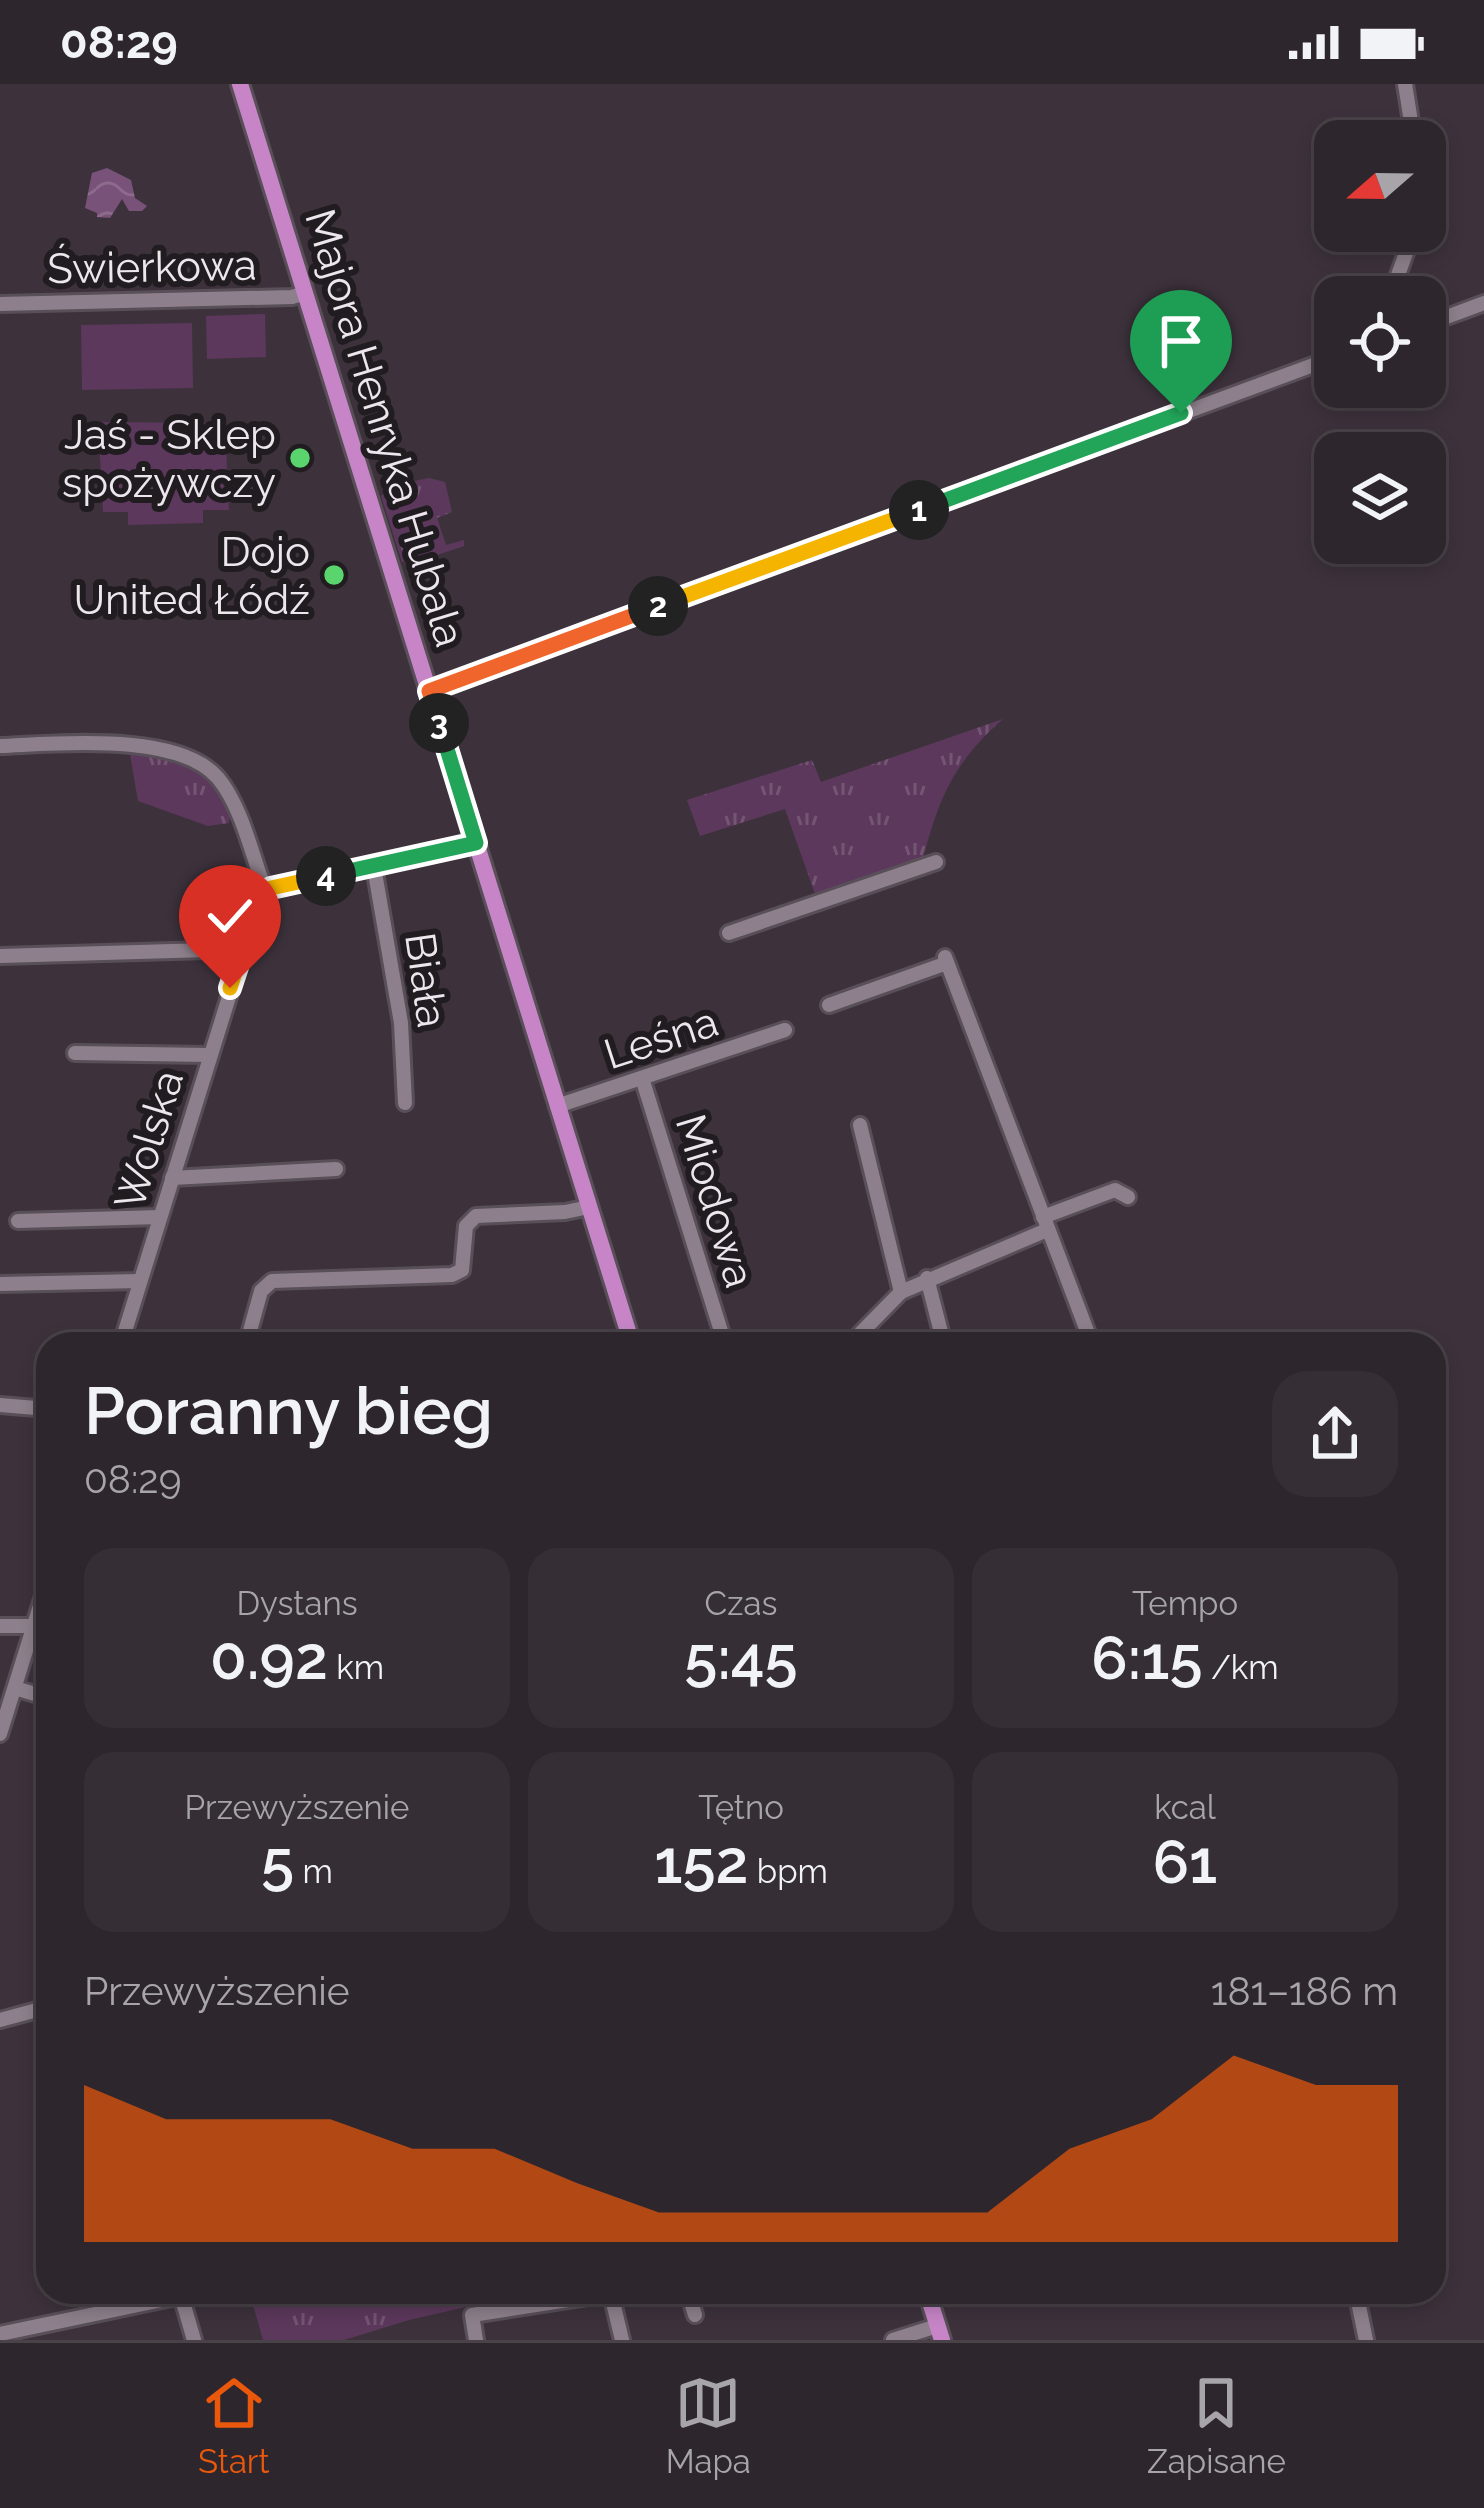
<!DOCTYPE html>
<html lang="pl">
<head>
<meta charset="utf-8">
<style>
  :root { --surface:#2e262d; --page:#362e35; --text:#f1f3f6; --muted:#a7a5aa; --line:#494349; --accent:#ea580c }
  body { margin:0; font-family:Raleway,sans-serif; background:var(--page); color:var(--text); height:100vh; display:flex; flex-direction:column; font-size:45px; white-space:nowrap }
  * { box-sizing:border-box; margin:0 }
  p { font-size:39px; color:var(--muted) }
  .icon { flex:none; width:66px; height:66px; fill:none; stroke:currentColor; stroke-width:2; stroke-linecap:round; stroke-linejoin:round }
  .map { position:relative; flex:1; overflow:hidden }
  .panel { position:absolute; left:36px; top:1248px; width:1410px; height:972px; display:flex; flex-direction:column; background:var(--surface); border-radius:36px; box-shadow:0 6px 18px #0003,0 0 0 3px var(--line) }
  .panel>* { flex:none }
  .needle { width:78px; rotate:250deg }
  .tools { position:absolute; left:1314px; top:36px; display:grid; gap:24px }
  .tools a { display:grid; place-items:center; width:132px; height:132px; border-radius:24px; background:var(--surface); box-shadow:0 6px 18px #0003,0 0 0 3px var(--line); font-size:60px }
  .pin { position:absolute; display:grid; place-items:center; width:102px; height:102px; color:#fff; margin:-123px -51px; border-radius:50% 50% 50% 0; rotate:-45deg; box-shadow:0 0 12px #0007 }
  .pin .icon { rotate:45deg }
  .km { position:absolute; width:60px; height:60px; margin:-30px; border-radius:50%; background:#222; color:#fff; font-size:33px; line-height:60px; text-align:center }
  .round { display:grid; place-items:center; flex:none; width:126px; height:126px; border-radius:36px; background:var(--page) }
  .head { display:flex; align-items:center; justify-content:space-between; height:204px; padding:0 48px }
  h1 { font-size:66px; font-weight:600; line-height:90px }
  .stats { display:grid; grid-template-columns:repeat(3,1fr); gap:18px; height:204px; padding:12px 48px }
  .stats div { display:grid; align-content:center; border-radius:30px; background:var(--page); text-align:center }
  .stats b { font-size:60px; font-weight:600 }
  .stats small { font-size:33px; font-weight:400 }
  .stats p { font-size:33px }
  .chart { height:336px; padding:24px 48px }
  .chart p { display:flex; justify-content:space-between }
  .chart svg { width:100%; height:216px; margin-top:12px; fill:var(--accent); opacity:.7 }
  .status { display:flex; justify-content:space-between; align-items:center; height:84px; padding:0 60px; background:var(--surface); direction:ltr }
  .status svg { height:33px; fill:currentColor }
  .menu { display:flex; justify-content:space-around; align-items:center; height:168px; border-top:3px solid var(--line); background:var(--surface); font-size:33px; color:var(--muted) }
  .menu a { display:grid; justify-items:center; gap:6px }
  .menu .active { color:var(--accent) }
  .map>svg:first-child { display:block }
</style>
</head>
<body>
<div class="status"><b>08:29</b><svg viewBox="0 0 49 12"><path d="M0 12V9h3v3zM5 12V6h3v6zM10 12V3h3v9zM15 12V0h3v12zM26 1h20v11H26zM47 4h2v5h-2z"/></svg></div>
<div class="map">
<svg width="1484" height="2256" viewBox="0 0 1484 2256">
  <defs>
    <pattern id="grass-tufts" width="24" height="20" patternUnits="userSpaceOnUse" patternTransform="scale(3)"><rect width="24" height="20" fill="#5c385c"/><path d="M3 7l-1-3M5 7V3M7 7l1-3M15 17l-1-3M17 17v-4M19 17l1-3" fill="none" stroke="#745574"/></pattern>
    <pattern id="water-waves" width="16" height="10" patternUnits="userSpaceOnUse" patternTransform="scale(3)"><rect width="16" height="10" fill="#795279"/><path d="M0 5q4-4 8 0t8 0" fill="none" stroke="#8c6b8c"/></pattern>
  </defs>
  <rect width="100%" height="100%" fill="#3d323c"/>
  <g fill="url(#grass-tufts)">
    <path d="M429 394 445 398 452 428 437 434 446 461 464 456V462L416 478H402L381 412 391 402Z"/>
    <path d="M1003 635C954 678 939 713 923 775L815 810 785 725 700 752 687 716 812 676 821 698Z"/>
    <path d="M129 664C169 675 233 686 229 739L208 742 138 717Z"/>
    <path d="M281 2208H532L409 2236 344 2256H263L252 2217Z"/>
  </g>
  <g fill="#5c385c">
    <path d="M265 230 266 273 207 275 206 232Z"/>
    <path d="M192 239 193 304 82 306 81 241Z"/>
    <path d="M98 338 225 339 229 426H203V439L128 441V428H103Z"/>
  </g>
  <path fill="url(#water-waves)" d="M107 84 131 96 135 114 147 122 142 127H129L122 115 110 134 97 133V129L85 124 92 89Z"/>
  <g fill="none" stroke-linecap="round" stroke-linejoin="round">
    <g stroke="#584f58" stroke-width="20">
      <g id="minor">
        <path d="M1405 0 1414 57"/>
        <path d="M1390 213 1414 147"/>
        <path d="M0 220 292 213 305 209"/>
        <path d="M1425 241 1484 219"/>
        <path d="M429 607 1335 273"/>
        <path d="M0 662C55 660 178 647 218 694 242 723 252 771 265 806"/>
        <path d="M374 783 401 939 405 1019"/>
        <path d="M729 849 936 778"/>
        <path d="M0 872 242 865"/>
        <path d="M945 873 1092 1260"/>
        <path d="M829 921 947 879"/>
        <path d="M75 969 209 971"/>
        <path d="M642 994 725 1260"/>
        <path d="M557 1022 785 946"/>
        <path d="M860 1041 901 1208"/>
        <path d="M172 1094 336 1085"/>
        <path d="M1043 1133 1115 1106 1128 1113"/>
        <path d="M18 1137 160 1133"/>
        <path d="M927 1194 944 1260"/>
        <path d="M0 1200 140 1197"/>
        <path d="M248 1254 261 1207 272 1197 452 1191 462 1186 466 1142 476 1132 565 1128 589 1123"/>
        <path d="M121 1260 261 810 276 802 476 759"/>
        <path d="M850 1260 901 1208 1047 1146"/>
        <path d="M0 1321 48 1325"/>
        <path d="M0 1542H34"/>
        <path d="M15 1604 48 1614"/>
        <path d="M0 1650 48 1496"/>
        <path d="M0 1936 48 1923"/>
        <path d="M180 2208 194 2256"/>
        <path d="M688 2208 695 2231"/>
        <path d="M1356 2208 1366 2256"/>
        <path d="M611 2210 622 2256"/>
        <path d="M0 2250 181 2212"/>
        <path d="M476 2256 472 2231 619 2208"/>
        <path d="M893 2256 937 2242"/>
      </g>
    </g>
    <g stroke="#584f58" stroke-width="22">
      <g id="major">
        <path d="M240 0 632 1260"/>
        <path d="M927 2208 942 2256"/>
      </g>
    </g>
    <use href="#minor" stroke="#8d808c" stroke-width="14"/>
    <use href="#major" stroke="#c785c7" stroke-width="16"/>
  </g>
  <g fill="none" stroke-linecap="round" stroke-linejoin="round">
    <g stroke="#fff" stroke-width="24">
      <path id="split-1" d="M919 426 1181 329"/>
    </g>
    <g stroke="#fff" stroke-width="24">
      <path id="split-2" d="M658 522 919 426"/>
    </g>
    <g stroke="#fff" stroke-width="24">
      <path id="split-3" d="M439 639 429 607 658 522"/>
    </g>
    <g stroke="#fff" stroke-width="24">
      <path id="split-4" d="M326 792 476 759 439 639"/>
    </g>
    <g stroke="#fff" stroke-width="24">
      <path id="split-5" d="M230 904 261 810 271 804 326 792"/>
    </g>
    <use href="#split-1" stroke="#22a559" stroke-width="15"/>
    <use href="#split-2" stroke="#f5b400" stroke-width="15"/>
    <use href="#split-3" stroke="#f0652b" stroke-width="15"/>
    <use href="#split-4" stroke="#22a559" stroke-width="15"/>
    <use href="#split-5" stroke="#f5b400" stroke-width="15"/>
  </g>
  <g fill="#5ad56e" stroke="#201c20" stroke-width="4.5">
    <circle cx="300" cy="374" r="12"/>
    <circle cx="334" cy="491" r="12"/>
  </g>
  <g text-anchor="middle" dominant-baseline="central" stroke-width="12" stroke-linejoin="round" paint-order="stroke">
    <g font-size="42" fill="#ede6ed" stroke="#201c20">
      <text transform="translate(152 183) rotate(-1)">Świerkowa</text>
      <text transform="translate(385 344) rotate(73)">Majora Henryka Hubala</text>
      <text transform="translate(426 896) rotate(82)">Biała</text>
      <text transform="translate(661 954) rotate(-18)">Leśna</text>
      <text transform="translate(149 1056) rotate(-73)">Wolska</text>
      <text transform="translate(715 1117) rotate(73)">Miodowa</text>
    </g>
    <g font-size="42" fill="#ede6ed" stroke="#201c20" text-anchor="end">
      <text x="276" y="350">Jaś - Sklep<tspan x="276" dy="48">spożywczy</tspan></text>
      <text x="310" y="467">Dojo<tspan x="310" dy="48">United Łódź</tspan></text>
    </g>
  </g>
</svg>
<div class="tools">
<a><svg class="needle" viewBox="-14 -14 28 28"><path d="M0-13l5 13h-10z" fill="#e53935"/><path d="M0 13l5-13h-10z" fill="#a7a5aa"/></svg></a>
<a><svg class="icon" aria-label="locate" viewBox="0 0 24 24"><circle cx="12" cy="12" r="6"/><path d="M12 2v4M12 18v4M2 12h4M18 12h4"/></svg></a>
<a><svg class="icon" aria-label="layers" viewBox="0 0 24 24"><path d="M12 4l9 5-9 5-9-5zM3 14l9 5 9-5"/></svg></a>
</div>
<div class="pin" style="left:1181px;top:329px;background:#1e9e55"><svg class="icon" aria-label="arrive" viewBox="0 0 24 24"><path d="M6 21V4h12l-3 4 3 4H6"/></svg></div>
<div class="pin" style="left:230px;top:904px;background:#d93025"><svg class="icon" aria-label="check" viewBox="0 0 24 24"><path d="M5 12l5 5 9-10"/></svg></div>
<b class="km" style="left:919px;top:426px">1</b>
<b class="km" style="left:658px;top:522px">2</b>
<b class="km" style="left:439px;top:639px">3</b>
<b class="km" style="left:326px;top:792px">4</b>
<section class="panel">
<div class="head"><div><h1>Poranny bieg</h1><p>08:29</p></div><a class="round"><svg class="icon" aria-label="share" viewBox="0 0 24 24"><path d="M12 15V3M7 8l5-5 5 5M5 13v7h14v-7"/></svg></a></div>
<div class="stats">
<div><p>Dystans</p><b>0.92<small> km</small></b></div>
<div><p>Czas</p><b>5:45</b></div>
<div><p>Tempo</p><b>6:15<small> /km</small></b></div>
</div>
<div class="stats">
<div><p>Przewyższenie</p><b>5<small> m</small></b></div>
<div><p>Tętno</p><b>152<small> bpm</small></b></div>
<div><p>kcal</p><b>61</b></div>
</div>
<div class="chart"><p><span>Przewyższenie</span>181–186 m</p>
<svg viewBox="0 0 160 44" preserveAspectRatio="none"><path d="M0 44V12L10 19L20 19L30 19L40 25L50 25L60 32L70 38L80 38L90 38L100 38L110 38L120 25L130 19L140 6L150 12L160 12V44z"/></svg>
</div>
</section>
</div>
<nav class="menu">
<a class="active"><svg class="icon" aria-label="home" viewBox="0 0 24 24"><path d="M3 11l9-7 9 7M6 9v11h12V9"/></svg>Start</a>
<a><svg class="icon" aria-label="map" viewBox="0 0 24 24"><path d="M3 6l6-2 6 2 6-2v14l-6 2-6-2-6 2zM9 4v14M15 6v14"/></svg>Mapa</a>
<a><svg class="icon" aria-label="saved" viewBox="0 0 24 24"><path d="M7 4h10v16l-5-4-5 4z"/></svg>Zapisane</a>
</nav>
</body>
</html>
